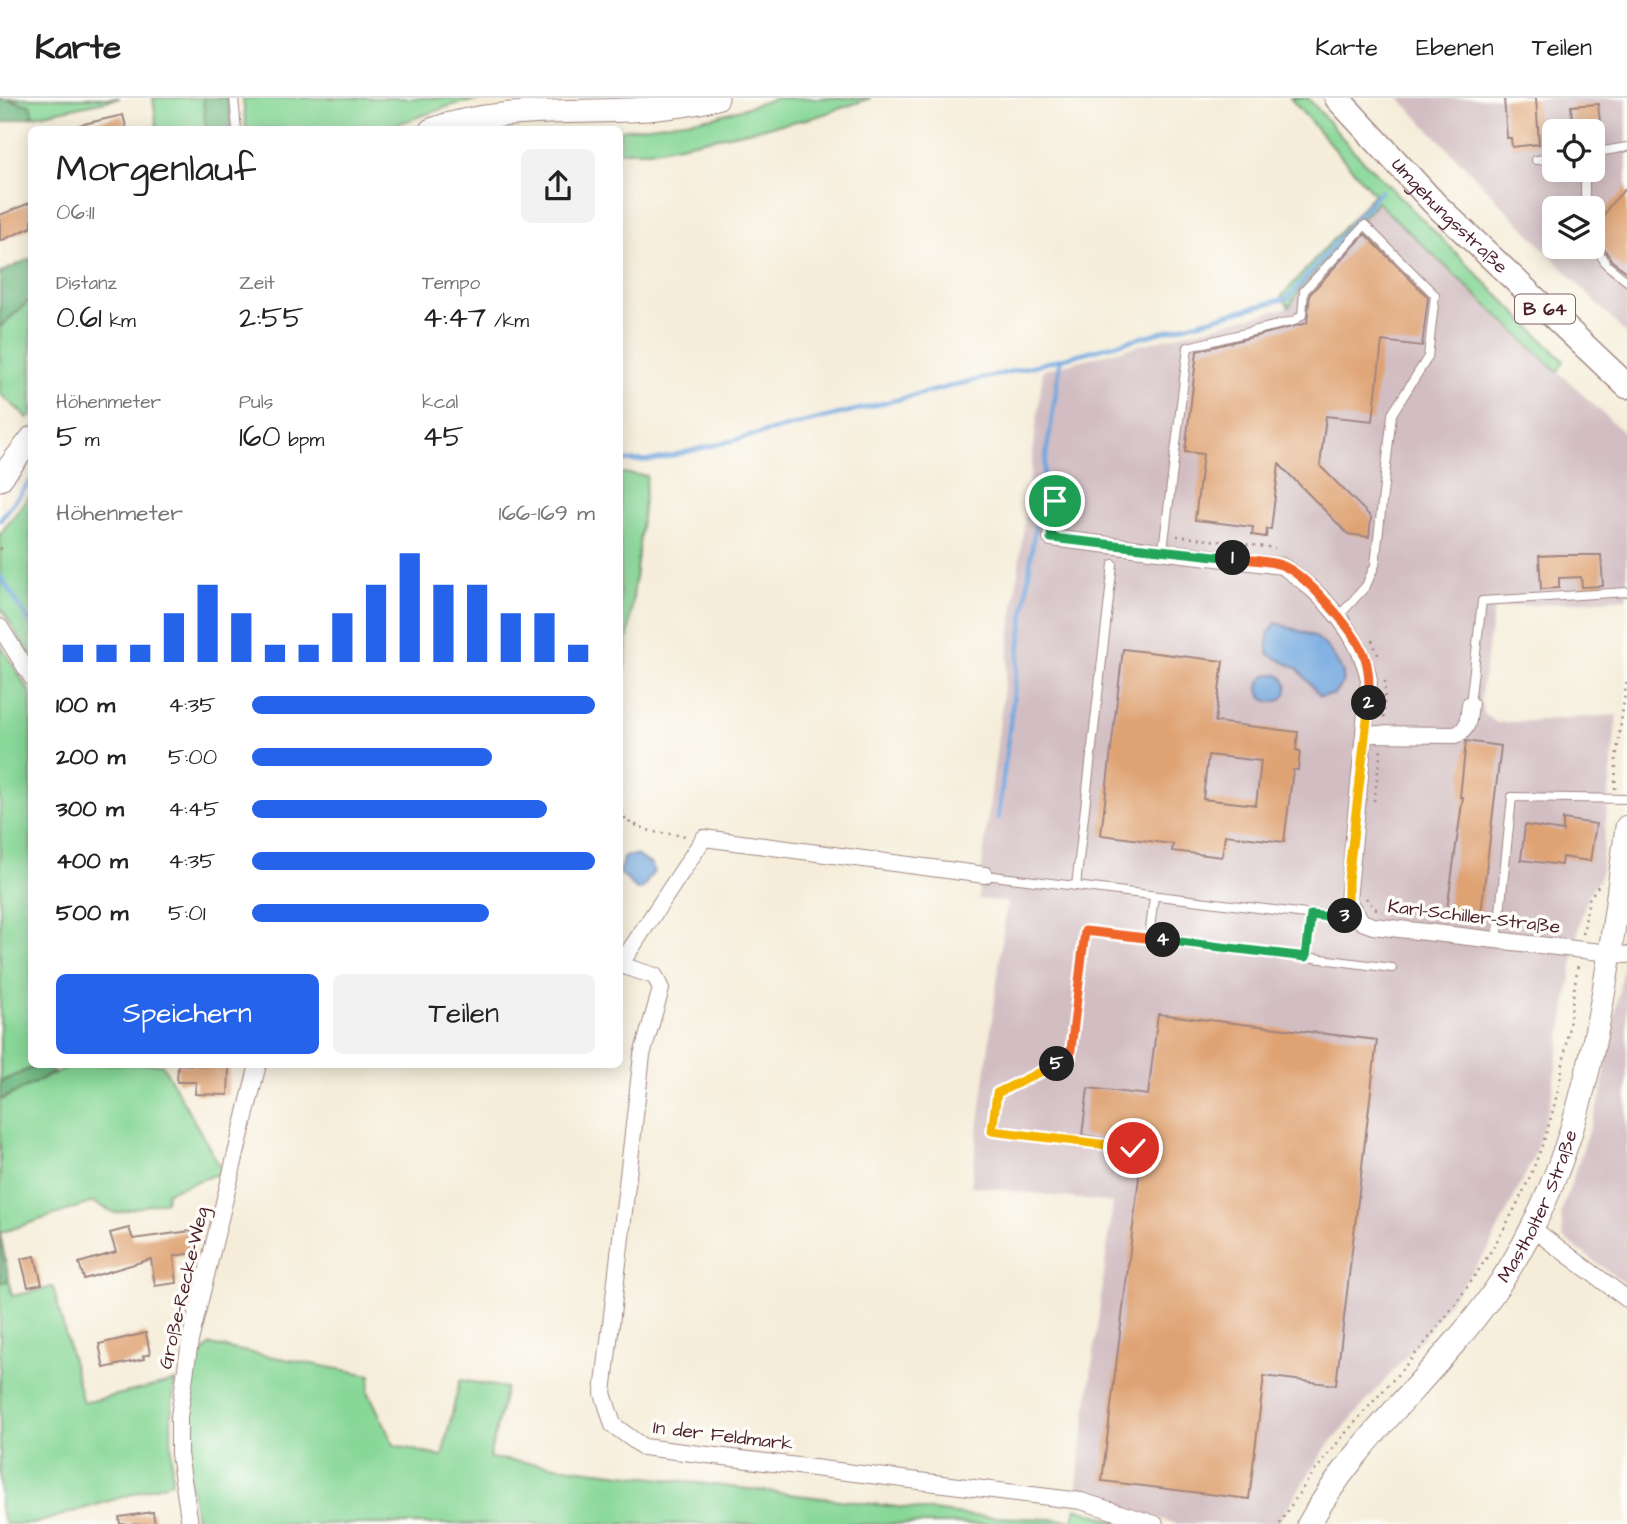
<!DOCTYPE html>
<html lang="de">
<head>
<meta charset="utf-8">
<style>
  :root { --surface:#fff; --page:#f2f2f2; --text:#222; --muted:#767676; --line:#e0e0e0; --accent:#2563eb }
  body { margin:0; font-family:"Architects Daughter",sans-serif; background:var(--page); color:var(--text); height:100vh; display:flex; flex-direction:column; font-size:26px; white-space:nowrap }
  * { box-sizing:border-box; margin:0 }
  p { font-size:23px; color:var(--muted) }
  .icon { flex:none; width:38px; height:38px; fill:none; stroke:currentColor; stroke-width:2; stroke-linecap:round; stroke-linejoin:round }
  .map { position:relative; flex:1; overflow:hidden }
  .sheet { position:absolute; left:28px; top:28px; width:595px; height:942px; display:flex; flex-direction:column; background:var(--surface); border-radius:10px; box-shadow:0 4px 18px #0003 }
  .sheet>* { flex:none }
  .fabs { position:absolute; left:1542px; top:21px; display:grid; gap:14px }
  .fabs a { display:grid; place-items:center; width:63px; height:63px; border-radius:10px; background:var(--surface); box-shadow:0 4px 18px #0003; font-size:35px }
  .pin { position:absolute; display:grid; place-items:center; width:60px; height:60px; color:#fff; margin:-30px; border:4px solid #fff; border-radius:50%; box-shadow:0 2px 7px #0007 }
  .km { position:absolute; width:35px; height:35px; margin:-18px; border-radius:50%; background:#222; color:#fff; font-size:19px; line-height:35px; text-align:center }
  .round { display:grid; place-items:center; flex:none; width:74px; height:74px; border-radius:10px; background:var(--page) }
  .summary { display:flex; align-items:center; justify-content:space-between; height:119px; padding:0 28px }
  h1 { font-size:38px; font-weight:600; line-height:52px }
  .metrics { display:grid; grid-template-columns:repeat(3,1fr); gap:10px; height:119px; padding:7px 28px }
  .metrics div { display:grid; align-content:center }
  .metrics b { font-size:30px; font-weight:600 }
  .metrics small { font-size:19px; font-weight:400 }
  .metrics p { font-size:19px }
  .chart { height:196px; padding:14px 28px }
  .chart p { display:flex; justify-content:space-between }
  .chart svg { width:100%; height:126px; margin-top:7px; stroke:var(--accent); stroke-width:6 }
  .action { display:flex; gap:14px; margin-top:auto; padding:14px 28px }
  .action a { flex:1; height:80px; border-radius:10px; background:var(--accent); color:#fff; font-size:28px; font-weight:600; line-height:80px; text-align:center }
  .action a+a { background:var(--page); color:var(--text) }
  ul { padding:0 28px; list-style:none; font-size:23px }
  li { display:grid; grid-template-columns:112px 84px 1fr; align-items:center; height:52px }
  li i { height:18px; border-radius:9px; background:var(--accent) }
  header { display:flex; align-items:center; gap:42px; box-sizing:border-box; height:98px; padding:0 35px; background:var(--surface); border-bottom:2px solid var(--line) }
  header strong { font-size:33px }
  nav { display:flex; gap:38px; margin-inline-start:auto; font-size:24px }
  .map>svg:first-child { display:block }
</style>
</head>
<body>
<header>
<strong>Karte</strong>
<nav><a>Karte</a><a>Ebenen</a><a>Teilen</a></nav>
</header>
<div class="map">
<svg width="1627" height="1426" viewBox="0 0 1627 1426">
  <rect width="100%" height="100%" fill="#fdfcf7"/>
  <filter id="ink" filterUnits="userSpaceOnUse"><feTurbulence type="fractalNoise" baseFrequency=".0143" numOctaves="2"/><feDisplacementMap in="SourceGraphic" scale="14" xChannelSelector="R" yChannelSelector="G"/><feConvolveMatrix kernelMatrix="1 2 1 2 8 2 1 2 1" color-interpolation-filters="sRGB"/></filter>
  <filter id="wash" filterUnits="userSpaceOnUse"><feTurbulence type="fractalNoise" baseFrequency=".00686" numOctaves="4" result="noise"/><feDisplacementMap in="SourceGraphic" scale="28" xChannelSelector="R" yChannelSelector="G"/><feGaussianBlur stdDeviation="1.57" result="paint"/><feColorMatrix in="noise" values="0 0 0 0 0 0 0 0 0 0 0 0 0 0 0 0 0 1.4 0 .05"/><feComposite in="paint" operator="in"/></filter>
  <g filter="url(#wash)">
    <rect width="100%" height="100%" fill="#f5edd9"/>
    <g fill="#d2bec2" fill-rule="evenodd">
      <path d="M1399 0H1627V237ZM1554 33H1592V72H1554ZM1554 110H1592V149H1554Z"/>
      <path d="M1377 103 1627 338V500L1494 510 1480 602 1484 616 1497 625 1617 617 1600 779 1587 798 1579 829 1550 1006 1532 1063 1488 1152 1421 1241 1325 1351 1277 1426H1177L1076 1395 1113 1105 971 1088 1007 804 978 801 1043 272 1289 209 1301 190Z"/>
      <path d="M1627 848V1187L1563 1140 1561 1115 1600 1001Z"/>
    </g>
    <g fill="#87d797" stroke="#687b61" stroke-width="2">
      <path d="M8 0H120L34 18 29 7Z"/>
      <path d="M153 0H203L206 31H157Z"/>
      <path d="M243 0H490L456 6 383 31H246Z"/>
      <path d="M777 0H871L812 20 650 53H620V32L714 19Z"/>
      <path d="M1290 0H1308L1351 50 1564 263 1558 274 1377 104 1301 190 1289 209 1282 198 1374 96Z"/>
      <path d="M31 201 32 317 28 320 0 296V229Z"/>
      <path d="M620 375 647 378 620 610Z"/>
      <path d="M31 396V559L0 509V436Z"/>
      <path d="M0 546 31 596 32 966H41L0 984Z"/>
      <path d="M73 966H162L223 1074 167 1094 166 1103 115 1115 93 1104 0 1135V1002Z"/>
      <path d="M9 1182 12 1198 53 1189 83 1305 175 1283 171 1318 172 1384 33 1426H5L0 1409V1185Z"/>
      <path d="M210 1247 371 1277 368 1293 394 1347 442 1359 460 1282 506 1290 489 1360 973 1418 1070 1422 1069 1426H197C190 1383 174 1303 196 1264 199 1258 206 1252 210 1247Z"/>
      <path d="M1076 1410 1124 1426H1072Z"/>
    </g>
    <g fill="#6db880" stroke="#5c6c56" stroke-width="2">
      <path d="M0 0 30 7 34 18 0 25Z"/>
      <path d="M203 0H228L231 31H206Z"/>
      <path d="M31 160V201L0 229V175Z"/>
      <path d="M41 966H50L54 975 0 1002V984Z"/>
      <path d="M0 1135 9 1182 0 1185Z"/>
    </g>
    <g fill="#72a7df" stroke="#5e6385" stroke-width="2">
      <path d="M1276 525 1314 538 1328 550 1343 574 1342 586 1333 597 1320 598 1297 570 1268 556V536Z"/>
      <circle cx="1273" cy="590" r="14"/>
      <path d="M636 757 652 767 654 773 643 790 637 792 620 775 623 759Z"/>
    </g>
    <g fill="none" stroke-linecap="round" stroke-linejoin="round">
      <g stroke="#72a7df" stroke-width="4.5">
        <path d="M620 363 654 362 1061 261 1288 200 1380 93"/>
        <path d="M0 422 32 381"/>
        <path d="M0 478 32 528"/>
        <path d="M998 720 1033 444 1061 261"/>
      </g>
    </g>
    <g id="blocks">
      <g fill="#dfa373" fill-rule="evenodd">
        <path d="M1504 0H1536L1539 46 1512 49 1511 40H1507Z"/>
        <path d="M1598 6 1601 33H1573L1571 8Z"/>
        <path d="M123 17 127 32H80L79 27Z"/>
        <path d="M1627 89V174L1612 163 1603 149 1600 133 1602 120 1610 107Z"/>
        <path d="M32 104V129L0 143V117Z"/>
        <path d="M1365 136 1428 199 1422 248 1382 243 1373 323 1326 318 1320 368 1371 419 1369 439 1348 436 1279 366 1271 431H1267L1266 439 1252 437 1253 429 1195 422 1203 356 1185 354 1197 253 1307 225 1310 196Z"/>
        <path d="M1558 457H1601L1603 488 1582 489 1581 479 1559 480V490L1541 491 1539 458Z"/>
        <path d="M1123 551 1223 563 1215 624 1298 634 1296 652 1300 653 1298 672H1293L1284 744 1225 737 1222 759 1172 753 1173 746 1101 737ZM1208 657 1261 663 1256 707 1203 701Z"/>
        <path d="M1466 643 1501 648 1481 815 1447 811 1463 699H1460Z"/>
        <path d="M1563 721 1596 726 1590 763 1562 759 1561 767 1521 762 1525 727 1563 733Z"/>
        <path d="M1158 916 1377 942 1336 1287 1264 1278 1249 1401 1102 1383 1143 1046 1082 1037 1088 990 1148 997Z"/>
        <path d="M178 966 229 969 228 997 195 996 196 984H177Z"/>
        <path d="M129 1130 133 1141 191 1133 194 1155 174 1158 177 1185 155 1188 151 1161 84 1181 79 1165 116 1154 110 1135Z"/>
        <path d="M35 1158 42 1186 28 1189 21 1161Z"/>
        <path d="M146 1235 150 1256 143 1258 144 1261 104 1270 99 1246Z"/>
        <path d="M153 1414 155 1426H120L119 1419Z"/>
      </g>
    </g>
  </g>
  <g filter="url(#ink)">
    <use href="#blocks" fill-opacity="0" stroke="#a08682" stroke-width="2"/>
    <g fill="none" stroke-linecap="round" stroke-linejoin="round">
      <g stroke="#a08682" stroke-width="10">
        <g id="lane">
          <path d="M234 0 237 32"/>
          <path d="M1592 55 1627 49"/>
          <path d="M1536 62 1554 60"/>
          <path d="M1585 72V110"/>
          <path d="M1592 144 1607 167 1627 183"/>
          <path d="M1163 452 1188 249 1294 223 1302 217 1304 193 1365 127 1435 197 1428 259 1392 316 1375 467 1366 488 1338 519"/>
          <path d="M1470 606 1482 503 1627 494"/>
          <path d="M985 777 1339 820 1353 815"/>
          <path d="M1076 788 1113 466"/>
          <path d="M1149 840 1154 798"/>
          <path d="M1497 844 1512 699 1627 701"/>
          <path d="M1306 859 1392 870"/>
          <path d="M1133 1050 992 1033 997 995 1070 960 1085 833 1306 859 1311 817"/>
        </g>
      </g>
      <g stroke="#a08682" stroke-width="18">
        <g id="street">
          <path d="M1055 403 1051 440 1282 468C1322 494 1359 534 1369 582L1348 803 1362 824 1373 828 1627 857"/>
          <path d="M0 529 32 580"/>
          <path d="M1366 636 1455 637C1470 632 1468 619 1470 606"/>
          <path d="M620 867 655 878 661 891 642 957 603 1295 613 1327 643 1349 1081 1403 1155 1426"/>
          <path d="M620 867 704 740 985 777"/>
          <path d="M1533 1131 1627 1201"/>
          <path d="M190 1426 179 1356V1319L190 1243 258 966"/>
        </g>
      </g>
      <g stroke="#a08682" stroke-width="25">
        <g id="secondary">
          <path d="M431 32C522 0 624 25 717 0"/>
          <path d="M0 381 32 340"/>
          <path id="s1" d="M1309 1426C1357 1339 1438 1275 1494 1194 1589 1059 1606 888 1627 729"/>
        </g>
      </g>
      <g stroke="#a08682" stroke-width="27">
        <g id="primary">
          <path id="s2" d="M1337 0 1435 106 1627 288"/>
        </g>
      </g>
      <g stroke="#a08682" stroke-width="2.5" stroke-dasharray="2 5" stroke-linecap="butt">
        <path d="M1177 438 1275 450"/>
        <path d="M0 451 4 449"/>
        <path d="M1372 542 1380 561"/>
        <path d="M1384 620 1385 581"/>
        <path d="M620 683V678"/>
        <path d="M1615 691 1616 661 1627 581"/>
        <path d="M1374 703 1381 651"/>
        <path d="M620 706 626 723 653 734 687 738"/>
        <path d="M1366 800 1374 810 1382 813"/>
        <path d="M1583 836 1589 801 1601 784"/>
        <path d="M1280 1426C1320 1355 1378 1302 1429 1240 1484 1171 1532 1095 1554 1008 1566 962 1570 913 1578 867"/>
      </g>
      <use href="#lane" stroke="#fff" stroke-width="8"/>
      <use href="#street" stroke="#fff" stroke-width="16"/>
      <use href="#secondary" stroke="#fff" stroke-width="23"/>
      <use href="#primary" stroke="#fff" stroke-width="24"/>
    </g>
  </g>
  <g fill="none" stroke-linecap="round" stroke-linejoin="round" filter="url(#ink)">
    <g stroke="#fff" stroke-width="14">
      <path id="split-1" d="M1055 403 1051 440 1233 460"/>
    </g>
    <g stroke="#fff" stroke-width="14">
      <path id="split-2" d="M1233 460C1248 462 1266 462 1281 467 1306 476 1354 532 1364 557 1370 572 1369 590 1369 605"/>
    </g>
    <g stroke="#fff" stroke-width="14">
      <path id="split-3" d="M1345 818 1353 815 1348 803V782L1369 605"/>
    </g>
    <g stroke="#fff" stroke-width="14">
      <path id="split-4" d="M1163 842 1306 859 1311 817 1339 820 1345 818"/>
    </g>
    <g stroke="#fff" stroke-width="14">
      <path id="split-5" d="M1057 966 1070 960 1085 833 1163 842"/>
    </g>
    <g stroke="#fff" stroke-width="14">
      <path id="split-6" d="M1057 966 997 995 992 1033 1133 1050"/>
    </g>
    <use href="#split-1" stroke="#22a559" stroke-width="9"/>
    <use href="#split-2" stroke="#f0652b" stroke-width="9"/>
    <use href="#split-3" stroke="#f5b400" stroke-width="9"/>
    <use href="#split-4" stroke="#22a559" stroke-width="9"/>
    <use href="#split-5" stroke="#f0652b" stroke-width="9"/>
    <use href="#split-6" stroke="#f5b400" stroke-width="9"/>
  </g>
  <g text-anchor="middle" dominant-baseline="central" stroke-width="7" stroke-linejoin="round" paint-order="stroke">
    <rect fill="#fdfcf7" stroke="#806168" stroke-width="2" x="1515" y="196.5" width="60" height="29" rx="5"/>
    <g font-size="18" font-weight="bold" fill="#4a1f2b">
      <text x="1545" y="211">B 64</text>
    </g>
    <g font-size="19" fill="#4a1f2b" stroke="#fdfcf7">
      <text stroke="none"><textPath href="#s2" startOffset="163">Umgehungsstraße</textPath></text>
      <text transform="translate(1474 819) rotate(7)">Karl-Schiller-Straße</text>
      <text stroke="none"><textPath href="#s1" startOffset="394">Mastholter Straße</textPath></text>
      <text transform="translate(184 1190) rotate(-77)">Große-Recke-Weg</text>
      <text transform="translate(723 1338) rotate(7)">In der Feldmark</text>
    </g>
  </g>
</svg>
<div class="fabs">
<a><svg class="icon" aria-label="locate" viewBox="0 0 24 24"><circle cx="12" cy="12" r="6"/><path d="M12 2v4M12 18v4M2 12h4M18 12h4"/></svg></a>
<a><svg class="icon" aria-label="layers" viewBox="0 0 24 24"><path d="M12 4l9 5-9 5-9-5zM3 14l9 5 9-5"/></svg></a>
</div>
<div class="pin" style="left:1055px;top:403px;background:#1e9e55"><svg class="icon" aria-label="arrive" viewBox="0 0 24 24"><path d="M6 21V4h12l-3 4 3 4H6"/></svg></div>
<div class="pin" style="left:1133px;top:1050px;background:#d93025"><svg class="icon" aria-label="check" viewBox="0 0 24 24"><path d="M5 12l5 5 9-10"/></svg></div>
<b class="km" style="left:1233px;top:460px">1</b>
<b class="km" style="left:1369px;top:605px">2</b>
<b class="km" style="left:1345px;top:818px">3</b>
<b class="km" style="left:1163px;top:842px">4</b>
<b class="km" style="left:1057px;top:966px">5</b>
<section class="sheet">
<div class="summary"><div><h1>Morgenlauf</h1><p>06:11</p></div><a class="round"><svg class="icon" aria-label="share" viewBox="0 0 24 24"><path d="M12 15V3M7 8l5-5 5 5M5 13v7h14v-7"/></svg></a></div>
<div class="metrics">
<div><p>Distanz</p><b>0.61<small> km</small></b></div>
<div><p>Zeit</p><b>2:55</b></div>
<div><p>Tempo</p><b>4:47<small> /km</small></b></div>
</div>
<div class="metrics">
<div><p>Höhenmeter</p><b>5<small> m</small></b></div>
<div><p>Puls</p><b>160<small> bpm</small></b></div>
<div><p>kcal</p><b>45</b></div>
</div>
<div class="chart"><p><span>Höhenmeter</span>166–169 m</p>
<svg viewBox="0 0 160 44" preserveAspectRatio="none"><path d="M5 44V38M15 44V38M25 44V38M35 44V27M45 44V17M55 44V27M65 44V38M75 44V38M85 44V27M95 44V17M105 44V6M115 44V17M125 44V17M135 44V27M145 44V27M155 44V38"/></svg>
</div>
<ul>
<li><b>100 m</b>4:35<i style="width:100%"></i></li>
<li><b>200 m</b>5:00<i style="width:70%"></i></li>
<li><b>300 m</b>4:45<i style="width:86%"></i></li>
<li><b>400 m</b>4:35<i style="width:100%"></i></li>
<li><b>500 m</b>5:01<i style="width:69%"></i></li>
</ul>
<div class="action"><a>Speichern</a><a>Teilen</a></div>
</section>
</div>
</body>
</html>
